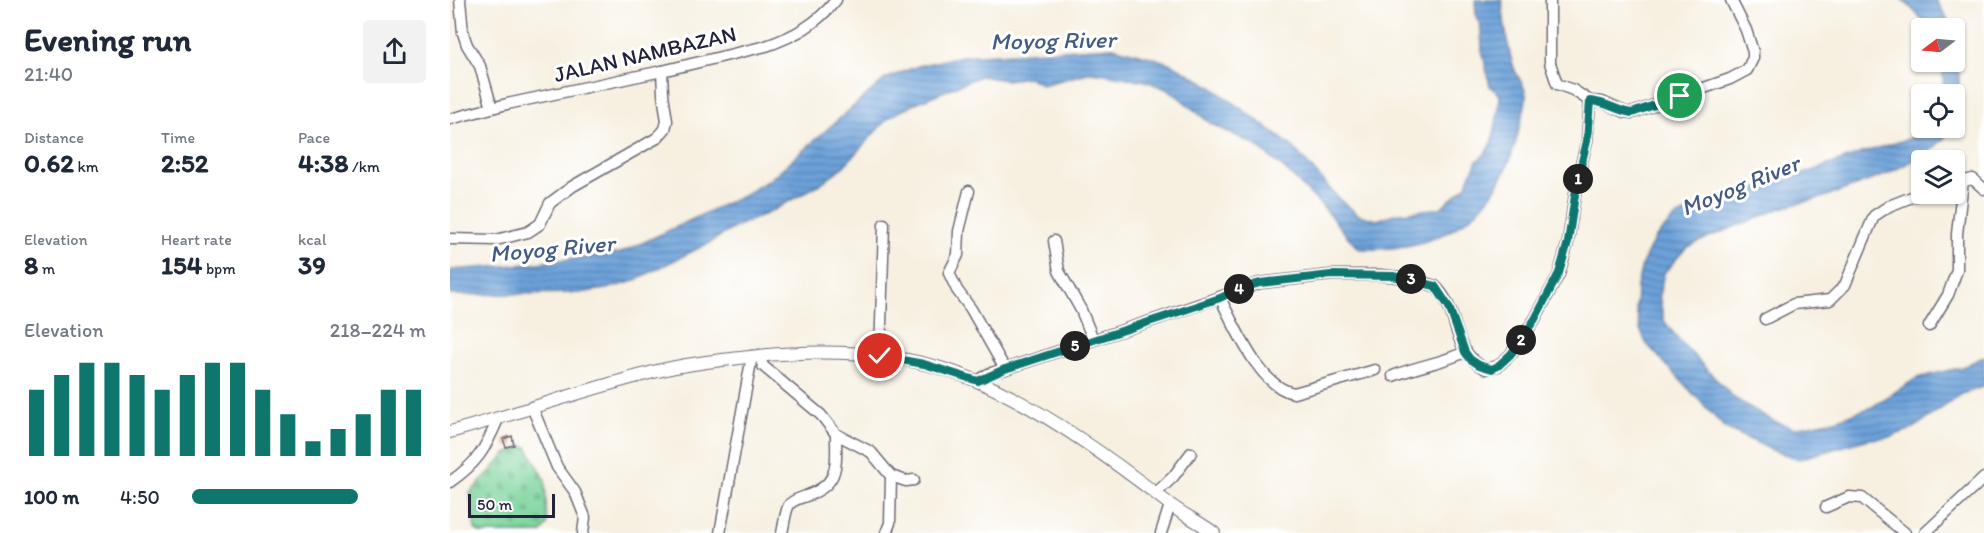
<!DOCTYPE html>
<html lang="en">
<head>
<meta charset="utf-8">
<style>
  :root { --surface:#fff; --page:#f2f2f3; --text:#1f2937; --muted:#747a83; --accent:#0f766e }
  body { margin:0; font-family:Itim,sans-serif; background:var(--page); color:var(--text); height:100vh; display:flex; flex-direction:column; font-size:22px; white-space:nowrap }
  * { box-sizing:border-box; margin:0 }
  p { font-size:20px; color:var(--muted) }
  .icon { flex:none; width:33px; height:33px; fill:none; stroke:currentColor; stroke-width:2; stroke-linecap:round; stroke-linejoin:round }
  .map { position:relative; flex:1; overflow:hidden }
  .panel { display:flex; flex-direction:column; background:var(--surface); width:450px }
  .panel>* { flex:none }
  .needle { width:39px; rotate:254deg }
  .fabs { position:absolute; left:1461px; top:18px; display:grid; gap:12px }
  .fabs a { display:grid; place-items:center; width:54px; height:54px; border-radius:6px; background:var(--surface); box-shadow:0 2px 4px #0004; font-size:30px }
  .scale { position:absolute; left:18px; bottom:15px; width:87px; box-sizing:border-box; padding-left:6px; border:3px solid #22223b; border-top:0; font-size:16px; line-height:21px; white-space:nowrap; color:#22223b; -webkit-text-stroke:4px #fff; paint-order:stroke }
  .pin { position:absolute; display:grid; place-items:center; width:51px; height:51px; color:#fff; margin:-26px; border:3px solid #fff; border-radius:50%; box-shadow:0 2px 6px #0007 }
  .km { position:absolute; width:30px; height:30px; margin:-15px; border-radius:50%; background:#222; color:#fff; font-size:16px; line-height:30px; text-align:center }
  .round { display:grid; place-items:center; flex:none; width:63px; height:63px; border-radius:6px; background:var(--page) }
  .head { display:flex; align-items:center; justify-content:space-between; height:102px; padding:0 24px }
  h1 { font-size:33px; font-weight:700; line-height:45px }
  .figures { display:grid; grid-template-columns:repeat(3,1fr); gap:9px; height:102px; padding:6px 24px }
  .figures div { display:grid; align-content:center }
  .figures b { font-size:26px; font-weight:700 }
  .figures small { font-size:16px; font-weight:400 }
  .figures p { font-size:16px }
  .chart { height:168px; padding:12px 24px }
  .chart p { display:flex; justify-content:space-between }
  .chart svg { width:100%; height:108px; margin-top:6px; stroke:var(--accent); stroke-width:6 }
  ul { padding:0 24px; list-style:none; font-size:20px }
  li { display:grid; grid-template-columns:96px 72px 1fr; align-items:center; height:45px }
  li i { height:15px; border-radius:8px; background:var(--accent) }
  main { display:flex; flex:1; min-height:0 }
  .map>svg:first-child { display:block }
</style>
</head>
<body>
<main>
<section class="panel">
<div class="head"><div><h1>Evening run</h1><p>21:40</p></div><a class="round"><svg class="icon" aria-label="share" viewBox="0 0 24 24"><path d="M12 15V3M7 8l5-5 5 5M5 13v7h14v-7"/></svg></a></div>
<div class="figures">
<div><p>Distance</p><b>0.62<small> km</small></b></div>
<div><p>Time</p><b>2:52</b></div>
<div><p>Pace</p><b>4:38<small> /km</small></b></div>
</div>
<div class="figures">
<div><p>Elevation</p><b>8<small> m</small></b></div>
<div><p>Heart rate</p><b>154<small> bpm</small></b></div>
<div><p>kcal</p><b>39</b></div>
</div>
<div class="chart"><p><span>Elevation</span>218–224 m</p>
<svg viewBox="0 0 160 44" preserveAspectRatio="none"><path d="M5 44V17M15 44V11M25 44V6M35 44V6M45 44V11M55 44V17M65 44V11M75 44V6M85 44V6M95 44V17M105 44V27M115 44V38M125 44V33M135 44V27M145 44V17M155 44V17"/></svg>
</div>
<ul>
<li><b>100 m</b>4:50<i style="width:71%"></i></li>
</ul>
</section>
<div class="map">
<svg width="1534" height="533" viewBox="0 0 1534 533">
  <defs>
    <pattern id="cemetery-stones" width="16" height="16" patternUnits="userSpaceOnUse" patternTransform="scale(1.5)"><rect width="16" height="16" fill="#76d198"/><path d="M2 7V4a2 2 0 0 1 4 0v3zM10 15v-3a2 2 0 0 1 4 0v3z" fill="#66b384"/></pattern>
    <pattern id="water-rules" width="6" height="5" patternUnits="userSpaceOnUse" patternTransform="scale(1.5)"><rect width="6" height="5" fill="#6ca1d9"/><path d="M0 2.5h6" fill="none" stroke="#5883b1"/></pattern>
    <pattern id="building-hatch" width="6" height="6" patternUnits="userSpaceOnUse" patternTransform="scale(1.5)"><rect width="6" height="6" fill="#eda688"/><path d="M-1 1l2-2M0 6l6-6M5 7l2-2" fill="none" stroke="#c08770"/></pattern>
  </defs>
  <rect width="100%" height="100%" fill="#fff"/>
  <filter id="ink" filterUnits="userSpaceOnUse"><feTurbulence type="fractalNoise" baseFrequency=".0167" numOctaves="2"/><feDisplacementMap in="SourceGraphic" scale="12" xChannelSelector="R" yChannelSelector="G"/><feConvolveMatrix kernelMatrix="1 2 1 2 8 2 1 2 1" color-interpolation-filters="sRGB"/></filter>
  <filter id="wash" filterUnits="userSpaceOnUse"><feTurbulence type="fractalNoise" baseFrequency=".008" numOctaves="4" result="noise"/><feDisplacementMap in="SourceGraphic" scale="24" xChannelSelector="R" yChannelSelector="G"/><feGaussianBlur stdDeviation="1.35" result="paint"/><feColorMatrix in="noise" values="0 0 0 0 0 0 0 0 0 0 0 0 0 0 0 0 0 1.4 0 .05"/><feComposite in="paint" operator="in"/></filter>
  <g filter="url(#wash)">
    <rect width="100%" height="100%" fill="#f7f0e1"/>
    <path fill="url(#cemetery-stones)" stroke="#4c7a6a" stroke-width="1.5" d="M72 446 77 447 95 479 97 525 91 533H30L25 529 20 493 56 454Z"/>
    <g fill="url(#water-rules)" stroke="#47628a" stroke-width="1.5">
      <path d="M1025 0H1052C1054 22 1057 47 1064 68 1067 77 1077 88 1076 97 1076 107 1071 119 1069 129 1051 213 995 252 910 249L896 235 875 209 837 171 805 145 760 123 721 91 696 81 642 72 592 85 579 77 556 80 530 76 466 103 438 118 394 166 370 184 318 213 287 226 259 243 181 282 156 289 129 293 0 295V270L79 264 171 253 296 194 319 180 435 79 468 66 512 56 663 47 704 58 722 64 759 85 843 147 889 199 909 215 927 220 944 214 990 208 1015 187 1027 161 1035 154 1043 139 1049 108 1050 95 1040 86 1032 50 1031 29 1026 14Z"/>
      <path d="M1453 0H1486L1497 18 1500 28H1481Z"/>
      <path d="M1505 44C1508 67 1513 92 1505 114L1504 94H1494L1492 62H1504Z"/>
      <path d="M1479 128H1499L1495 138 1478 153 1435 175 1374 197 1334 207 1257 238 1236 248 1214 273 1209 295 1214 321 1229 340 1284 398 1323 421 1344 428 1385 420 1422 407 1467 378 1513 367 1534 356V387L1512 394 1462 429 1440 437 1419 439 1349 459 1322 450 1275 428 1196 343 1190 329 1186 309 1187 286 1192 264 1205 238 1224 218 1249 206 1342 178 1415 152 1461 138Z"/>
    </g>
    <g id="blocks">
      <path fill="url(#building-hatch)" d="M62 436 64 445 56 447 53 439Z"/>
    </g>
  </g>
  <g filter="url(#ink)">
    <use href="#blocks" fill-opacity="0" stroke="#6d6a75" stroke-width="1.5"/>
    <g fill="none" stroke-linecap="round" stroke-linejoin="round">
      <g stroke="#6d6a75" stroke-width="13">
        <g id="minor">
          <path d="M10 0 13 33 17 45 30 66 42 108"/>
          <path d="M1100 0V63L1107 84 1123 90 1140 101 1152 102 1175 112 1182 113 1280 79 1297 70 1303 58V52L1296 30 1281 0"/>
          <path d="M0 119 57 104 212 71 316 46C345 36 367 24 386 0"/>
          <path d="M1504 183 1523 179 1534 189"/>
          <path d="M519 191 509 231 508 255 499 273 507 290 521 309 555 369"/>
          <path d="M0 239 46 240 78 232 90 224 100 203 123 186 207 138 215 129 217 121 213 94 212 71"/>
          <path d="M604 241 609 271 631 310 643 339"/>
          <path d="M770 298C785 326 810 388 844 393L925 370"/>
          <path d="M1315 319 1344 304 1380 300 1395 285 1424 216 1439 206 1472 193"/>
          <path d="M1479 326 1498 295 1507 270V234L1513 180"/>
          <path d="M309 355 313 366 371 415 386 434 421 452 441 476 456 481 464 480"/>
          <path d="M430 356 434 224"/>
          <path d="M943 376C967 366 992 363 1015 352"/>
          <path d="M528 381 538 374 555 369 710 318 810 283 881 275H930L958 278 985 286C1012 312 998 349 1036 369L1048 366 1061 354 1085 319 1109 274 1118 242 1127 181 1137 141 1140 101"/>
          <path d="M82 407 107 467 125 492 135 517 133 533"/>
          <path d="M0 482C27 463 35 450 48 419"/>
          <path d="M706 493 723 477 741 453"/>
          <path d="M1376 507 1399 497 1412 498 1455 533"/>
          <path d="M270 533 302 356"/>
          <path d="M332 533C334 525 335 512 339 505 342 500 351 498 356 496 390 484 386 466 386 434"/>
          <path d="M436 533 440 523 441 476"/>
          <path d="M711 533 720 505"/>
          <path d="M1475 533 1534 478"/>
        </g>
      </g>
      <g stroke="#6d6a75" stroke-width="14">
        <path id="tertiary" d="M0 432C66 414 130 391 196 374 224 366 253 362 281 359 364 348 449 348 527 381 590 407 664 461 718 503 733 515 750 522 764 533"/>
      </g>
      <use href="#minor" stroke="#fff" stroke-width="10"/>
      <use href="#tertiary" stroke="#fff" stroke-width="12"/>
    </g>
  </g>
  <g fill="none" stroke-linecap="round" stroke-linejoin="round" filter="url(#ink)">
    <g stroke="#fff" stroke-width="12">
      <path id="route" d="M430 356 474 364 528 381 555 369 717 316 770 298 789 289 810 283 881 275 943 276 985 286 999 307 1015 352 1020 359 1029 365 1042 369 1048 366 1061 354 1085 319 1109 273 1118 242 1127 182 1137 141 1140 101C1157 102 1167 111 1182 113L1230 96"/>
    </g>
    <use href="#route" stroke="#0f766e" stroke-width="8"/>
  </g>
  <g text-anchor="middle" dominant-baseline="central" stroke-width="6" stroke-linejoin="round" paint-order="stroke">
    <g font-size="22" fill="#22223b" stroke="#fff">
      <text transform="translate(195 54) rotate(-13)">JALAN NAMBAZAN</text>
    </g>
    <g font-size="24" font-style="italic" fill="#435b82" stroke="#fff">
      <text transform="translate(603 40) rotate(-1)">Moyog River</text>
      <text transform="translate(1290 185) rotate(-22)">Moyog River</text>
      <text transform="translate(102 248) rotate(-5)">Moyog River</text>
    </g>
  </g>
</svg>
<div class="fabs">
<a><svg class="needle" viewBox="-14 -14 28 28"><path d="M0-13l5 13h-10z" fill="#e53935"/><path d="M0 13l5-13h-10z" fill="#747a83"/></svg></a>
<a><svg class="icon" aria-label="locate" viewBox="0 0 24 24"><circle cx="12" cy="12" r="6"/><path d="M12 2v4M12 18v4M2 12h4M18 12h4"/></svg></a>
<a><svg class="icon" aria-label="layers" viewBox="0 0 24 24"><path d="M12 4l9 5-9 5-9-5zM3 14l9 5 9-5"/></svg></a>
</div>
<div class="scale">50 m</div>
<div class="pin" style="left:1230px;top:96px;background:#1e9e55"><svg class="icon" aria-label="arrive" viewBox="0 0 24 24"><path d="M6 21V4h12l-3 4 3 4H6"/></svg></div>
<div class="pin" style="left:430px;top:356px;background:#d93025"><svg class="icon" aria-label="check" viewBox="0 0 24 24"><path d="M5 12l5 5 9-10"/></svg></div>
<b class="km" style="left:1128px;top:179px">1</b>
<b class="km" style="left:1071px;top:340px">2</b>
<b class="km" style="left:961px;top:279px">3</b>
<b class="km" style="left:789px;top:289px">4</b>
<b class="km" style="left:625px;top:346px">5</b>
</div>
</main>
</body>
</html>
